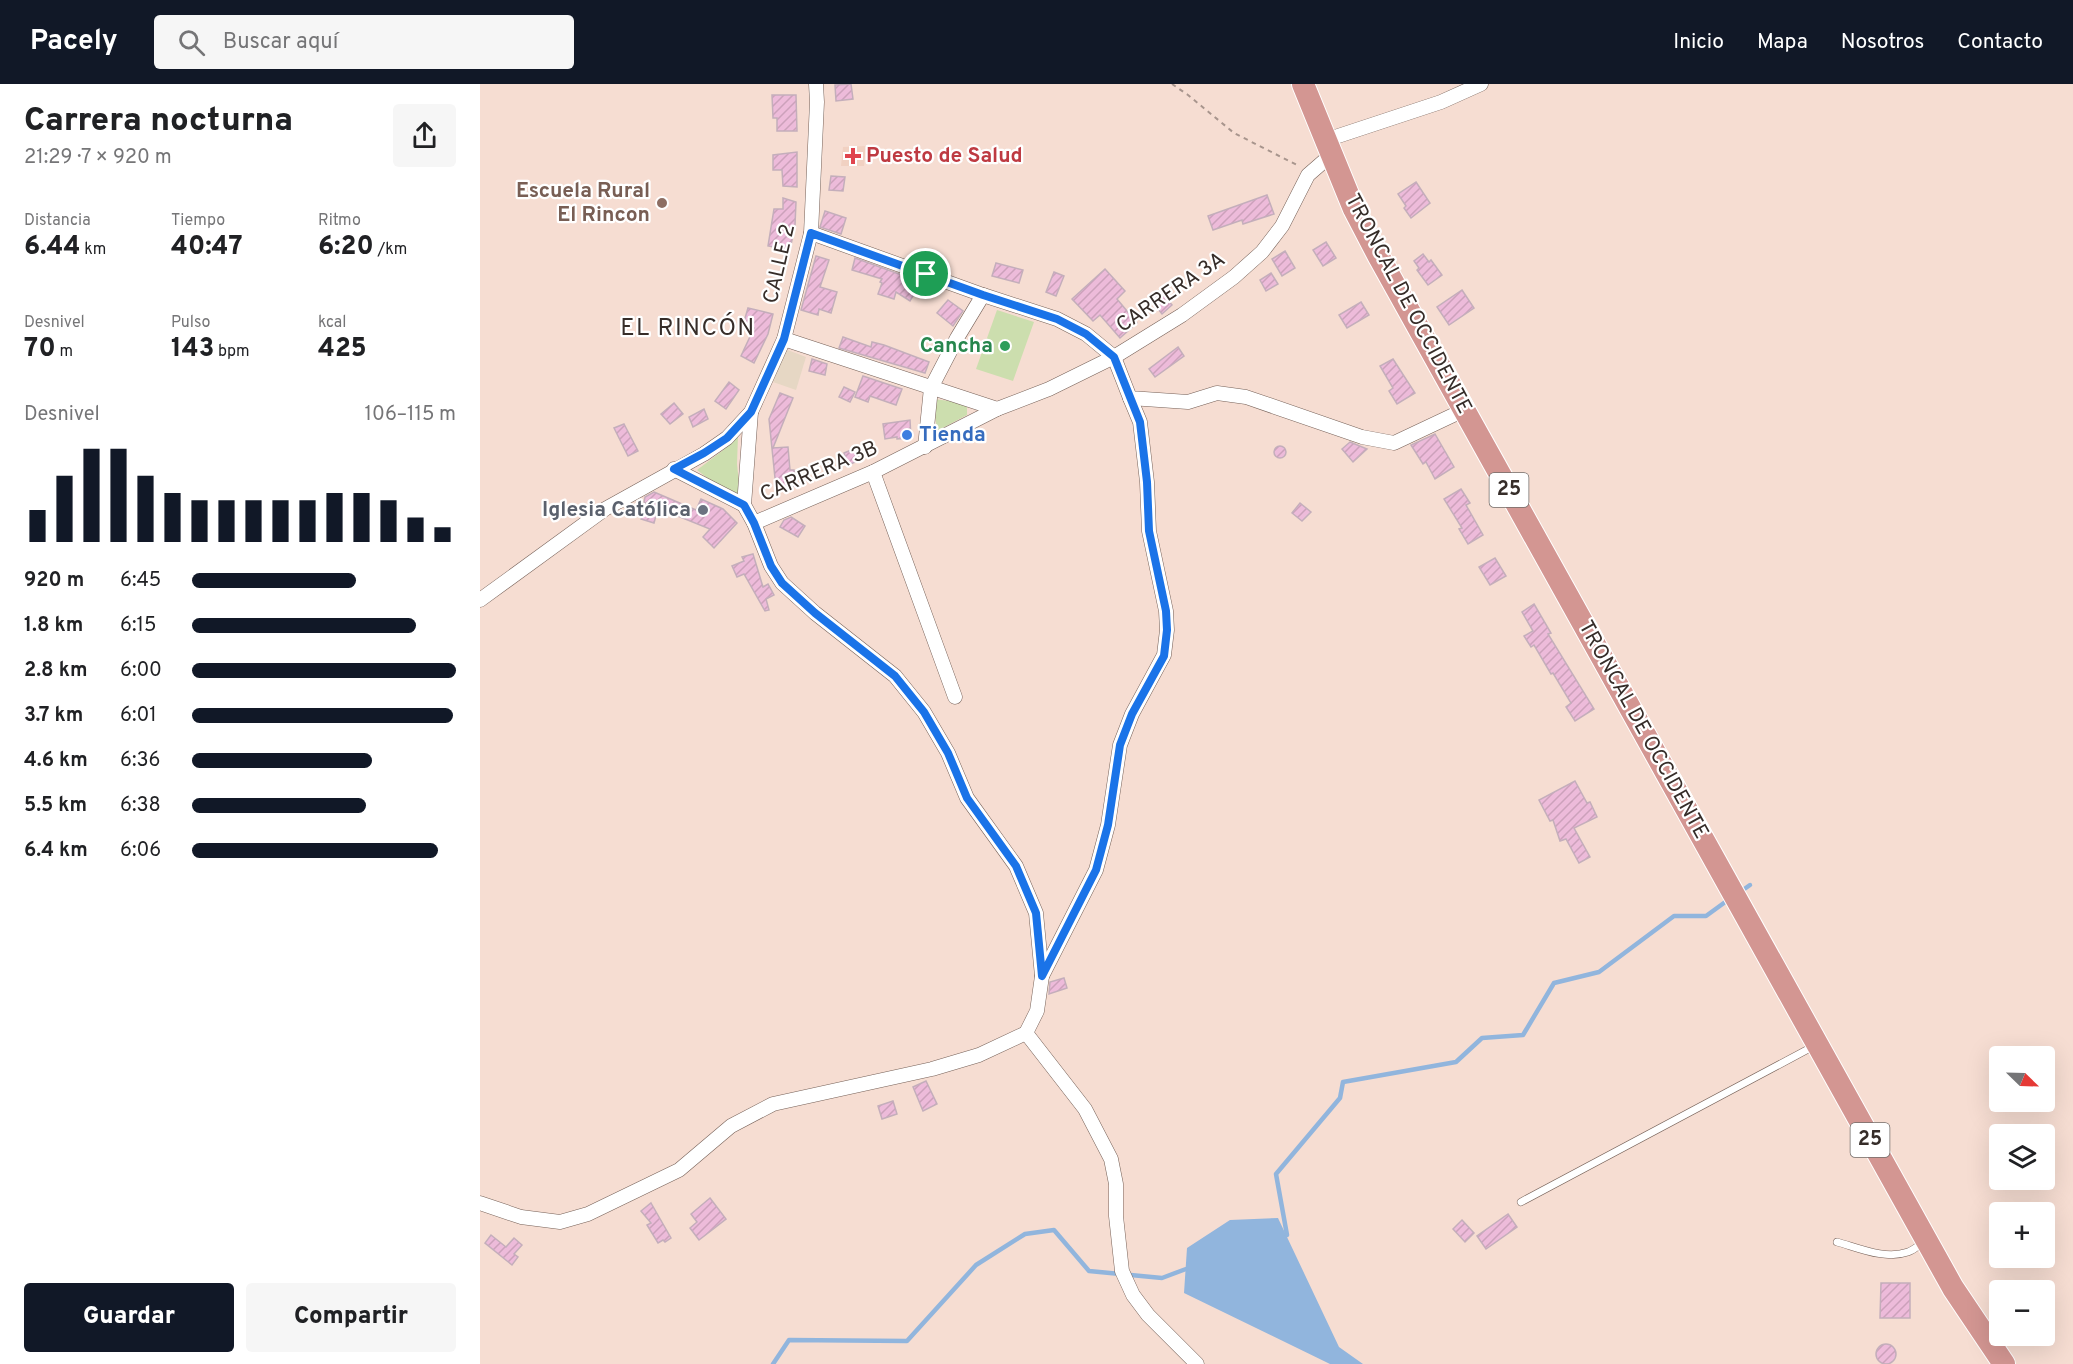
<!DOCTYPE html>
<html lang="es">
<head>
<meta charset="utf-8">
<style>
  :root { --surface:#fff; --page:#f6f6f6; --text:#202124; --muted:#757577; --accent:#111827 }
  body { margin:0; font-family:Overpass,sans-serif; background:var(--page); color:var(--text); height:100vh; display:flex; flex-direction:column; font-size:22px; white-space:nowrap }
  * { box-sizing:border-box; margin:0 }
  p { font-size:20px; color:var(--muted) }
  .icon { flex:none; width:33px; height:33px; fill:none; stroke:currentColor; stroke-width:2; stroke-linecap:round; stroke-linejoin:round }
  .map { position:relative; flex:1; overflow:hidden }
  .panel { display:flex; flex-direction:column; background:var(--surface); width:480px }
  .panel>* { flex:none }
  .needle { width:39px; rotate:113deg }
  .buttons { position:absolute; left:1509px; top:962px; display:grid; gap:12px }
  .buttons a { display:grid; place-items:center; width:66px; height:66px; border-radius:6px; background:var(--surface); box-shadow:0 6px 24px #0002; font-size:30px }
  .pin { position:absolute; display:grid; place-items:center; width:51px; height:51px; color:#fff; margin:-26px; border:3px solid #fff; border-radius:50%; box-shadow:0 2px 6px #0007 }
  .round { display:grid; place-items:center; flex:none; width:63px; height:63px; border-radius:6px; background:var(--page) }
  .head { display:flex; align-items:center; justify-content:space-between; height:102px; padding:0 24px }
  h1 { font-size:33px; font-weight:800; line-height:45px }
  .stats { display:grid; grid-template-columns:repeat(3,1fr); gap:9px; height:102px; padding:6px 24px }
  .stats div { display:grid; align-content:center }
  .stats b { font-size:26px; font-weight:800 }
  .stats small { font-size:16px; font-weight:400 }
  .stats p { font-size:16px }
  .chart { height:168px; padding:12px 24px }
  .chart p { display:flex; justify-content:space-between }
  .chart svg { width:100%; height:108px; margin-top:6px; stroke:var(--accent); stroke-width:6 }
  .primary-button { display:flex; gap:12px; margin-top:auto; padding:12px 24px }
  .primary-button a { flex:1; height:69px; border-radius:6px; background:var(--accent); color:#fff; font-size:24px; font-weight:800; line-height:69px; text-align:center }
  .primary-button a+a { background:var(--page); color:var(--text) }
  ul { padding:0 24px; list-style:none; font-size:20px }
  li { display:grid; grid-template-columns:96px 72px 1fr; align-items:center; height:45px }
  li i { height:15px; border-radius:8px; background:var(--accent) }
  header { display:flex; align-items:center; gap:36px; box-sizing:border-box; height:84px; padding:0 30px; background:var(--accent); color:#fff }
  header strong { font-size:28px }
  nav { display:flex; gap:33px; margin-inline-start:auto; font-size:21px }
  .search { width:420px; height:54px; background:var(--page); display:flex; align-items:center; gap:15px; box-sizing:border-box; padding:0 21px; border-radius:6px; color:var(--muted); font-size:22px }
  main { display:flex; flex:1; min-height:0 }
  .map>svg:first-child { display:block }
</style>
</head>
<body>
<header>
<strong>Pacely</strong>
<div class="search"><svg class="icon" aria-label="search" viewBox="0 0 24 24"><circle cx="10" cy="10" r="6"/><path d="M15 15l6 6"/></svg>Buscar aquí</div>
<nav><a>Inicio</a><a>Mapa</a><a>Nosotros</a><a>Contacto</a></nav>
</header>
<main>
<section class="panel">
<div class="head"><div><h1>Carrera nocturna</h1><p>21:29 · 7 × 920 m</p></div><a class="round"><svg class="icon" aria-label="share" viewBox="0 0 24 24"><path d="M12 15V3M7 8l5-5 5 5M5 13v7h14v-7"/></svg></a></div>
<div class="stats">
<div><p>Distancia</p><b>6.44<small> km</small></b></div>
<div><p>Tiempo</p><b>40:47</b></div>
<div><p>Ritmo</p><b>6:20<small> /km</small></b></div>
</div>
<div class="stats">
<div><p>Desnivel</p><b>70<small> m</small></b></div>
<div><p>Pulso</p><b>143<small> bpm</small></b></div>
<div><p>kcal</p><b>425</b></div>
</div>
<div class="chart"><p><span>Desnivel</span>106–115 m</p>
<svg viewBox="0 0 160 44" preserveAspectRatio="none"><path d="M5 44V31M15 44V17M25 44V6M35 44V6M45 44V17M55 44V24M65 44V27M75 44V27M85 44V27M95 44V27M105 44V27M115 44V24M125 44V24M135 44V27M145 44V34M155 44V38"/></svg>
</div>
<ul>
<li><b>920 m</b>6:45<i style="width:62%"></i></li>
<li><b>1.8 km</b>6:15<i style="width:85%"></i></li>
<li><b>2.8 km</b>6:00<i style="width:100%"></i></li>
<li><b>3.7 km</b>6:01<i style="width:99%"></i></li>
<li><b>4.6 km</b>6:36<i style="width:68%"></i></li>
<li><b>5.5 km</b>6:38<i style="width:66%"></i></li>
<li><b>6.4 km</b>6:06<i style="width:93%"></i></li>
</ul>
<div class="primary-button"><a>Guardar</a><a>Compartir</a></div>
</section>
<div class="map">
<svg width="1593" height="1280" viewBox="0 0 1593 1280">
  <defs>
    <pattern id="building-hatch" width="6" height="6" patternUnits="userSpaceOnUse" patternTransform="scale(1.5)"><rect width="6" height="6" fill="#edbbda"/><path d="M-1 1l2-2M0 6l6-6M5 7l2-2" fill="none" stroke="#cca1bb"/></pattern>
  </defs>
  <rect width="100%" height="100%" fill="#f6ddd2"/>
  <path fill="#e6d7c4" d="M305 265 326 273 316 306 293 298Z"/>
  <path fill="#f1d1c2" d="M386 62 384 82H361L363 63Z"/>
  <g fill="#ccdeae">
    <path d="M517 226 554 238 533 297 496 285Z"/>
    <path d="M453 315 487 319V331L457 347Z"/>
    <path d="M258 352 257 380 261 416 240 404 217 386 242 367Z"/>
  </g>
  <path fill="#91b5dd" d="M798 1134 859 1263 883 1280H850L704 1209 707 1164 750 1136Z"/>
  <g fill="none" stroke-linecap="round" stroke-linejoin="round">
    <g stroke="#91b5dd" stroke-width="4.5">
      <path d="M1260 808 1270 801"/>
      <path d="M807 1151 796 1090 860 1014 863 998 976 978 1002 954 1043 951 1074 899 1119 888 1194 832H1226L1248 816"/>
      <path d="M293 1280 309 1256 427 1257 496 1181 545 1150 574 1146 609 1187 682 1194 706 1185"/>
    </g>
  </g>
  <g fill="url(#building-hatch)" stroke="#c4aebb" stroke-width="1.5">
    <path d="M371 0 373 15 356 17 355 1Z"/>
    <path d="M292 11H316L317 47H297V34H293Z"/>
    <path d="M317 68V103L303 102 302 86H293V71Z"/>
    <path d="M351 92 365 93 363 107 349 106Z"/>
    <path d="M936 98 950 119 931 134 924 124 926 122 918 110Z"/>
    <path d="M787 111 794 130 763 140 762 136 733 146 728 132Z"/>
    <path d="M303 114 316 118 315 141 310 166 288 162 294 125H303Z"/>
    <path d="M345 127 366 134 361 150 340 143Z"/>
    <path d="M846 158 856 174 843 182 833 166Z"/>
    <path d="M805 167 815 184 802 192 792 175Z"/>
    <path d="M943 170 949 178 951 176 962 191 948 201 937 186 939 184 934 177Z"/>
    <path d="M336 172 349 176 340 203 357 208 351 229 339 225 338 231 321 226Z"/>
    <path d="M375 174 441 198 430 217 416 208 414 215 398 210 402 199 400 198 402 195 372 186Z"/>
    <path d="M516 179 543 186 539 199 512 192Z"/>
    <path d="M625 185 645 207 637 215 657 239 640 254 620 231 613 237 592 215Z"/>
    <path d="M574 188 584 192 576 212 566 208Z"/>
    <path d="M791 189 798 200 786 207 780 196Z"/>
    <path d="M982 206 994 224 969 241 957 223Z"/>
    <path d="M681 208 692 221 682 230 671 216Z"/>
    <path d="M468 216 483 227 473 242 457 229Z"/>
    <path d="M881 218 889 231 867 244 859 231Z"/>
    <path d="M268 224 293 230 288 250 274 279 261 272 274 244 263 241Z"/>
    <path d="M363 253 391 263 392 258 404 261 449 278 445 289 359 264Z"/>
    <path d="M698 263 704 272 675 293 669 285Z"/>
    <path d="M332 275 347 280 345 291 329 287Z"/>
    <path d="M913 275 935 309 917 320 909 307 913 304 900 282Z"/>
    <path d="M383 292 422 305 416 321 390 312 388 318 375 313Z"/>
    <path d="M249 298 259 306 246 325 235 317Z"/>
    <path d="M364 303 375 308 370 318 359 313Z"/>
    <path d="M300 309 313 314 293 364 308 363 310 386H314L316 402 296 404 289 335Z"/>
    <path d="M194 319 203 330 190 340 181 330Z"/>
    <path d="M224 325 228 335 213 343 209 333Z"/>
    <path d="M430 336 431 354 417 355V353L405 355 403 340Z"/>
    <path d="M144 340 158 367 148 372 134 344Z"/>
    <path d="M955 350 974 383 955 395 946 378 943 380 931 361Z"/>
    <path d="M870 358 887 365 873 378 862 365Z"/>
    <circle cx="800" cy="368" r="6"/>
    <path d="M376 364 380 376 368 381 364 369Z"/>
    <path d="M981 405 990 419 986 421 1003 451 988 460 979 445 982 444 964 415Z"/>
    <path d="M174 408 216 426 221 415 243 425 257 439 234 464 223 453 230 445 178 424 174 439 161 435 166 419 164 418 165 413Z"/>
    <path d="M820 419 831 428 822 437 812 429Z"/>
    <path d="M311 433 325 442 318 453 300 443 304 436Z"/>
    <path d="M273 470 283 503 288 500 294 511 286 515 289 526 285 527 264 490 257 493 252 482 264 477 262 473Z"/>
    <path d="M1015 474 1026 492 1010 501 999 483Z"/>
    <path d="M1054 520 1071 549 1068 550 1114 625 1095 637 1086 623 1091 619 1073 589 1071 590 1054 561 1051 563 1044 552 1053 547 1042 528Z"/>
    <path d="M1095 697 1107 719 1110 718 1117 733 1094 744 1110 773 1099 779 1086 755 1080 757 1073 736 1070 737 1059 716Z"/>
    <path d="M584 894 587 904 569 910 570 898Z"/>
    <path d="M446 997 457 1020 443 1027 433 1003Z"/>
    <path d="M413 1017 417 1030 402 1035 398 1022Z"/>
    <path d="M230 1114 246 1135 219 1156 210 1144 217 1138 211 1130Z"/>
    <path d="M171 1119 191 1154 185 1158 183 1156 178 1159 167 1141 171 1139 161 1127Z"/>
    <path d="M1028 1130 1037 1143 1006 1165 997 1152Z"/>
    <path d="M982 1136 994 1149 985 1158 973 1145Z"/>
    <path d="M11 1151 26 1163 34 1154 42 1161 34 1170 38 1173 32 1181 5 1159Z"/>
    <path d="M1401 1199H1430V1234H1400Z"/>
    <circle cx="1406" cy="1270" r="10"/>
  </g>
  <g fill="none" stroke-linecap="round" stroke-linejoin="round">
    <g stroke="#766158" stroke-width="8">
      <g id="service">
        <path d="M1041 1118 1334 962"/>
        <path d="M1357 1158C1379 1164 1405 1176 1428 1168 1434 1166 1439 1161 1444 1158"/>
      </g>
    </g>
    <g stroke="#766158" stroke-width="15">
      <g id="minor">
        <path d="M846 56 961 18 1001 0"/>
        <path d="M331 149 503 211 577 235 606 250 634 273 650 314 708 318 737 309 766 313 882 353 914 359 984 326"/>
        <path d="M304 255 517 325"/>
        <path d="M445 363 451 304 477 254 503 211"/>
        <path d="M393 388 475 613"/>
        <path d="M264 421 271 328"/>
        <path d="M274 439 393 388 517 325 569 305 634 273 702 231 754 193 782 168 802 142 828 91 851 71"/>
        <path d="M0 516 125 425 224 370 247 354 271 328 304 255 331 149 337 18 336 0"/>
        <path d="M562 892 616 786 628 741 640 661 652 630 684 571 687 546 686 527 669 447 667 398 660 338 650 314"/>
        <path d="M546 949 605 1025 631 1075 636 1100V1132L642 1187 653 1211 668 1231 717 1280"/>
        <path d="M0 1119 41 1133 80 1138 108 1130 199 1086 251 1042 293 1020 452 985 499 971 546 949 557 927 562 892 556 829 536 782 487 714 468 669 444 628 415 592 335 529 302 499 291 482 274 439 264 421 194 385"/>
      </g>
    </g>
    <g stroke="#fff" stroke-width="24">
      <path id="trunk" d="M823 0 874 125 899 173 1473 1204 1524 1280"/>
    </g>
    <path stroke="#a8958d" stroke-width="2" stroke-dasharray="4.5 4.5" stroke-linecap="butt" d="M692 0 708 11 754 49 817 81"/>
    <use href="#service" stroke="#fff" stroke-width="7"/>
    <use href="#minor" stroke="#fff" stroke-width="14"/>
    <use href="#trunk" stroke="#d39692" stroke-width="22"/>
  </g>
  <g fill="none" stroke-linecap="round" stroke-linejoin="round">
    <g stroke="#fff" stroke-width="12">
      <path id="route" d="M331 149 503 211 577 235 606 250 634 273 660 338 667 398 669 447 686 527 687 546 684 572 652 630 640 661 628 741 616 786 562 892 556 829 536 782 487 714 468 669 444 628 415 592 335 529 302 499 291 482 274 439 264 421 194 385 224 369 247 354 271 328 304 255Z"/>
    </g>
    <use href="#route" stroke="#1a73e8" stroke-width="8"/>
  </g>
  <path fill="#e0444e" stroke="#fff" stroke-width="2" d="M370 63h6v6h6v6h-6v6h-6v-6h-6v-6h6z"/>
  <circle fill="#8d6e63" stroke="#fff" stroke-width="2" cx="182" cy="119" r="6"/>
  <circle fill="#2e9e5b" stroke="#fff" stroke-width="2" cx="525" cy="262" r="6"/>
  <circle fill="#3f7fe0" stroke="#fff" stroke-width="2" cx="427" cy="351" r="6"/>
  <circle fill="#6b7280" stroke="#fff" stroke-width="2" cx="223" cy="426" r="6"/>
  <g text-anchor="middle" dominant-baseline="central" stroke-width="4.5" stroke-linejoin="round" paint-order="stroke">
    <g fill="#fff" stroke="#726c69" stroke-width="1.5">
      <rect x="1009.5" y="389" width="39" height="34" rx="4.5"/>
      <rect x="1370.5" y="1039" width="39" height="34" rx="4.5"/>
    </g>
    <g font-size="20" font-weight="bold" fill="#362d29">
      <text x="1029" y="406">25</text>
      <text x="1390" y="1056">25</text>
    </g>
    <g font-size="21" font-weight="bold" fill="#be3a42" stroke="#fff" text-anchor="start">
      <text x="386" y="72">Puesto de Salud</text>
    </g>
    <g font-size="21" font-weight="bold" fill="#785e54" stroke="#fff" text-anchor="end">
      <text x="170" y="107">Escuela Rural<tspan x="170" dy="24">El Rincon</tspan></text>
    </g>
    <g font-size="21" fill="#362d29" stroke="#fff">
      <text transform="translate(300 180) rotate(-77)">CALLE 2</text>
      <text transform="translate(691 209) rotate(-34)">CARRERA 3A</text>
      <text transform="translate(928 220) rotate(62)">TRONCAL DE OCCIDENTE</text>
      <text transform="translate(339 388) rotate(-23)">CARRERA 3B</text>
      <text transform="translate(1163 646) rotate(61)">TRONCAL DE OCCIDENTE</text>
    </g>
    <g font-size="21" font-weight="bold" fill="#27864d" stroke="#fff" text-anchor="end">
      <text x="513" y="262">Cancha</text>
    </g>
    <g font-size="21" font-weight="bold" fill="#366cbe" stroke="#fff" text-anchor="start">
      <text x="439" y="351">Tienda</text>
    </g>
    <g font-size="21" font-weight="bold" fill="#5b616d" stroke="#fff" text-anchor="end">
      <text x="211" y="426">Iglesia Católica</text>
    </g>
    <g font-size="24" letter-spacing="1.5" fill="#362d29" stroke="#fff">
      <text x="208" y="245">EL RINCÓN</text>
    </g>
  </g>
</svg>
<div class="buttons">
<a><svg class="needle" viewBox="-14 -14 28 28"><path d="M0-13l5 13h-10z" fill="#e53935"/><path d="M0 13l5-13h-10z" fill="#757577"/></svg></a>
<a><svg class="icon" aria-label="layers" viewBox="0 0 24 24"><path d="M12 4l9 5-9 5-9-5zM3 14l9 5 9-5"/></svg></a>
<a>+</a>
<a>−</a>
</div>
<div class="pin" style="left:446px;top:190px;background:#1e9e55"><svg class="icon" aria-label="arrive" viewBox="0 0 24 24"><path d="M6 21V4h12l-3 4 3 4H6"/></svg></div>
</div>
</main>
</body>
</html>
